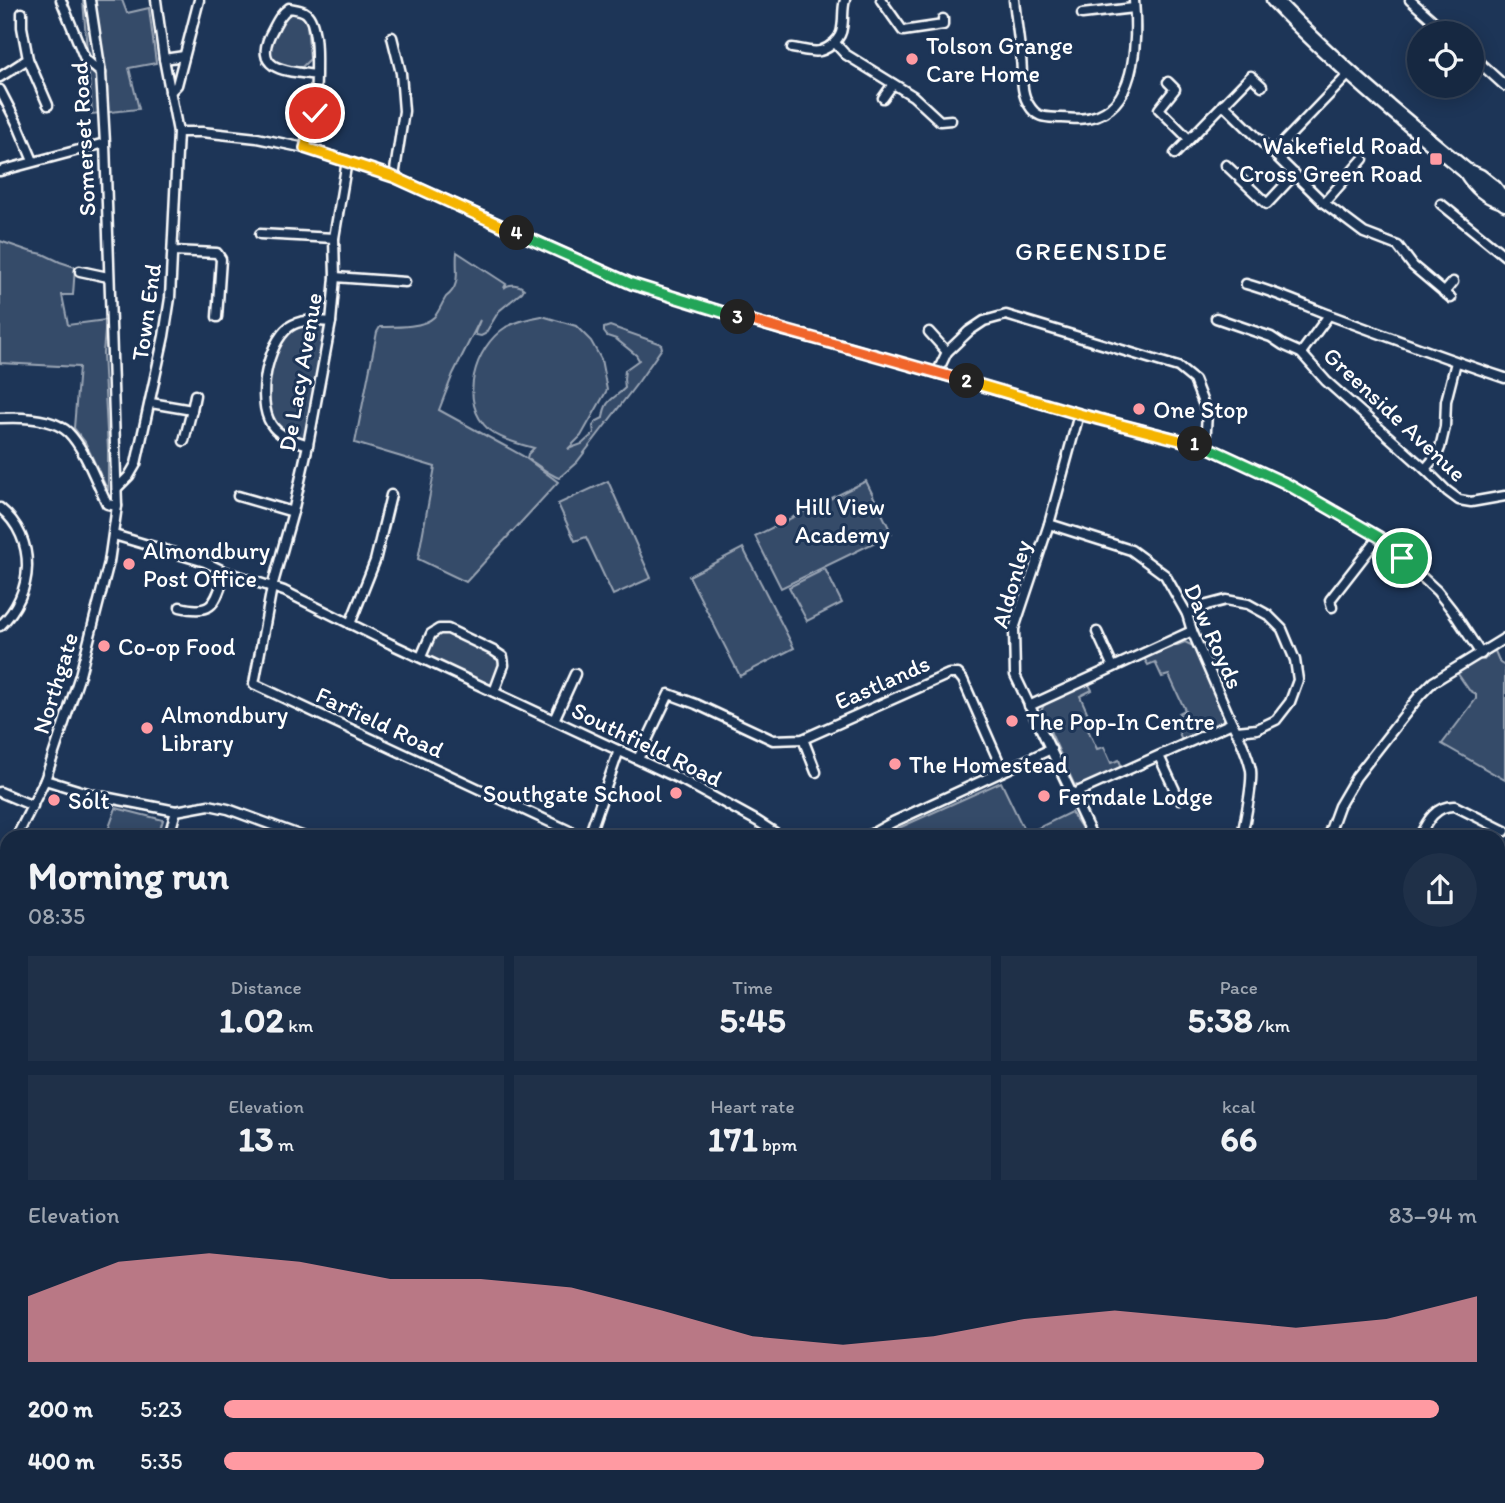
<!DOCTYPE html>
<html lang="en">
<head>
<meta charset="utf-8">
<style>
  :root { --surface:#162841; --page:#1f3048; --text:#f1f3f6; --muted:#9ea6b1; --line:#35445a; --accent:#ff9aa2 }
  body { margin:0; font-family:Itim,sans-serif; background:var(--page); color:var(--text); height:100vh; display:flex; flex-direction:column; font-size:26px; white-space:nowrap }
  * { box-sizing:border-box; margin:0 }
  p { font-size:23px; color:var(--muted) }
  .icon { flex:none; width:38px; height:38px; fill:none; stroke:currentColor; stroke-width:2; stroke-linecap:round; stroke-linejoin:round }
  .map { position:relative; flex:1; overflow:hidden }
  .details { position:absolute; left:0px; top:830px; width:1505px; height:674px; display:flex; flex-direction:column; background:var(--surface); border-radius:21px 21px 0 0; box-shadow:0 4px 18px #0003,0 0 0 2px var(--line) }
  .details>* { flex:none }
  .tools { position:absolute; left:1407px; top:21px; display:grid; gap:14px }
  .tools a { display:grid; place-items:center; width:77px; height:77px; border-radius:50%; background:var(--surface); box-shadow:0 4px 18px #0003,0 0 0 2px var(--line); font-size:35px }
  .pin { position:absolute; display:grid; place-items:center; width:60px; height:60px; color:#fff; margin:-30px; border:4px solid #fff; border-radius:50%; box-shadow:0 2px 7px #0007 }
  .km { position:absolute; width:35px; height:35px; margin:-18px; border-radius:50%; background:#222; color:#fff; font-size:19px; line-height:35px; text-align:center }
  .round { display:grid; place-items:center; flex:none; width:74px; height:74px; border-radius:37px; background:var(--page) }
  .summary { display:flex; align-items:center; justify-content:space-between; height:119px; padding:0 28px }
  h1 { font-size:38px; font-weight:700; line-height:52px }
  .figures { display:grid; grid-template-columns:repeat(3,1fr); gap:10px; height:119px; padding:7px 28px }
  .figures div { display:grid; align-content:center; border-radius:0px; background:var(--page); text-align:center }
  .figures b { font-size:35px; font-weight:700 }
  .figures small { font-size:19px; font-weight:400 }
  .figures p { font-size:19px }
  .chart { height:196px; padding:14px 28px }
  .chart p { display:flex; justify-content:space-between }
  .chart svg { width:100%; height:126px; margin-top:7px; fill:var(--accent); opacity:.7 }
  ul { padding:0 28px; list-style:none; font-size:23px }
  li { display:grid; grid-template-columns:112px 84px 1fr; align-items:center; height:52px }
  li i { height:18px; border-radius:9px; background:var(--accent) }
  .map>svg:first-child { display:block }
</style>
</head>
<body>
<div class="map">
<svg width="1505" height="1503" viewBox="0 0 1505 1503">
  <rect width="100%" height="100%" fill="#1d3557"/>
  <filter id="ink" filterUnits="userSpaceOnUse"><feTurbulence type="fractalNoise" baseFrequency=".0143" numOctaves="2"/><feDisplacementMap in="SourceGraphic" scale="14" xChannelSelector="R" yChannelSelector="G"/><feConvolveMatrix kernelMatrix="1 2 1 2 8 2 1 2 1" color-interpolation-filters="sRGB"/></filter>
  <g filter="url(#ink)">
    <g fill="#364b69" stroke="#9aa5b4" stroke-width="2">
      <path d="M83 0H122L127 13 149 8 156 63 129 68 139 109 92 114Z"/>
      <path d="M292 10 303 13 307 24 310 59 302 67H283L271 61 267 47 281 15Z"/>
      <path d="M0 241 29 251 43 254 60 262 75 267 73 295H62L68 325 106 320 103 353 108 450V491L85 442 74 428 79 367 0 363Z"/>
      <path d="M457 252 506 284 504 288C509 283 519 284 524 289L522 292 499 311 485 334 481 336 476 335 475 332 480 320 453 374 439 410 523 456 558 482 466 582 418 559 435 467 355 443 377 332 380 327C395 327 423 328 434 317 439 312 442 303 446 297 462 285 455 270 457 252Z"/>
      <path d="M542 316 576 326 591 341 601 359 607 390 581 436 568 449 582 444 594 433 593 426 597 421 603 418C605 399 613 400 625 388L624 379 625 370 639 360 636 355 616 339 607 336 604 332V328L610 326 661 344 662 348 639 381 577 462 559 478C550 475 536 464 527 458L528 454 534 448C522 445 499 438 489 430 458 403 474 347 506 327 518 321 530 318 542 316Z"/>
      <path d="M302 321 331 322 308 445 282 435 265 406 269 362 288 328Z"/>
      <path d="M608 481 651 578 613 595 586 537 575 541 558 504Z"/>
      <path d="M866 481 892 534 781 588 755 536Z"/>
      <path d="M743 548 794 648 740 676 689 576Z"/>
      <path d="M825 569 842 603 807 621 789 587Z"/>
      <path d="M439 629 503 657 494 692 419 656Z"/>
      <path d="M1185 642 1193 646 1225 716 1221 723 1182 741 1179 732 1186 728 1179 713 1185 710 1169 675 1162 677 1155 662 1148 665 1144 658Z"/>
      <path d="M1495 651 1500 663 1505 666V780L1442 744 1476 699V694L1469 690 1458 674 1459 668 1476 658 1484 660 1491 652Z"/>
      <path d="M1088 683 1092 690 1080 696 1088 714 1082 717 1097 749 1104 747 1111 763 1119 760 1122 767 1080 787 1074 784 1041 711 1044 705Z"/>
      <path d="M1001 782 1026 834 1071 812 1087 836H881Z"/>
      <path d="M116 808 163 820 158 836H106Z"/>
      <path d="M26 1496H386L385 1503H34Z"/>
    </g>
    <g fill="none" stroke-linecap="round" stroke-linejoin="round">
      <g stroke="#fff" stroke-width="13">
        <g id="minor">
          <path d="M61 0 85 59 101 73"/>
          <path d="M881 0 903 31 943 25V19"/>
          <path d="M1014 0C1016 19 1019 39 1021 58 1023 74 1020 92 1029 105 1037 119 1047 117 1061 118 1074 119 1086 120 1098 115 1138 100 1137 34 1134 0"/>
          <path d="M1410 0 1447 33"/>
          <path d="M1082 14 1134 8"/>
          <path d="M392 37 401 73 404 111 394 177"/>
          <path d="M835 43 845 54 913 96 940 121 951 120"/>
          <path d="M792 48C800 49 812 53 820 51 830 48 841 39 842 28 844 18 842 10 845 0"/>
          <path d="M1472 56 1505 86"/>
          <path d="M28 59 48 105"/>
          <path d="M164 59 184 56"/>
          <path d="M0 77 28 59 22 27V13"/>
          <path d="M1168 82 1175 89 1159 109 1189 139"/>
          <path d="M0 90 17 123 33 161"/>
          <path d="M170 92 177 85 199 0"/>
          <path d="M883 98 893 84"/>
          <path d="M1223 104 1324 203 1364 233 1398 246 1413 266 1451 298"/>
          <path d="M178 132H202L257 138 305 148 394 177 632 284 785 331 840 345 1079 414 1205 446 1285 483 1379 537 1437 591 1452 610 1481 654"/>
          <path d="M305 148 315 113 316 75C290 71 253 72 270 35 276 24 279 15 289 8 294 9 301 9 306 13 318 23 316 60 316 75"/>
          <path d="M1274 152 1350 73"/>
          <path d="M1175 154 1251 76 1262 86"/>
          <path d="M347 161 334 238 335 277 331 322 308 445 293 512 272 587 254 684 580 836"/>
          <path d="M1226 165 1267 204 1295 174"/>
          <path d="M0 171 105 143"/>
          <path d="M1324 203 1363 159"/>
          <path d="M1441 204 1505 256"/>
          <path d="M260 234 334 238"/>
          <path d="M173 251 217 253 221 259 217 317"/>
          <path d="M80 271 108 277"/>
          <path d="M335 277 405 282"/>
          <path d="M1246 284C1276 292 1303 305 1332 316 1389 337 1447 359 1505 378"/>
          <path d="M1444 293 1453 282"/>
          <path d="M1216 318 1271 337 1283 345 1301 353 1326 381 1425 469 1447 491 1459 500 1471 502 1505 496"/>
          <path d="M929 332 947 352"/>
          <path d="M1301 353 1329 315"/>
          <path d="M937 373 947 352 969 331 984 321 1006 315 1178 367 1194 380 1207 413 1205 446"/>
          <path d="M151 403 192 410 184 441"/>
          <path d="M192 410 195 395"/>
          <path d="M1079 414 1049 524 1014 629 1015 675 1092 836"/>
          <path d="M0 418C20 417 52 417 68 432 85 449 96 482 107 504L117 506"/>
          <path d="M308 445C295 440 279 437 271 424 256 400 267 344 289 327 301 318 317 321 331 322"/>
          <path d="M1425 469 1437 455 1440 448 1445 427 1446 401 1456 362"/>
          <path d="M117 488 129 476 136 464 164 336 170 298 178 132 164 59 156 0"/>
          <path d="M238 496 293 512"/>
          <path d="M0 508C38 539 34 594 0 626"/>
          <path d="M1049 524 1131 550 1165 575 1187 614 1192 631 1232 723C1239 735 1248 756 1251 770 1253 785 1245 820 1242 836"/>
          <path d="M114 535 205 562 226 572 284 591 391 644 684 781 757 821 780 836"/>
          <path d="M180 607C216 616 215 600 226 572"/>
          <path d="M1332 607 1330 600 1379 537"/>
          <path d="M1187 614 1207 605 1226 600 1248 604 1268 615 1282 629 1295 660 1298 680 1290 702 1276 720 1257 729 1237 731"/>
          <path d="M350 624 375 561 391 495"/>
          <path d="M1097 632 1113 667"/>
          <path d="M421 657 431 634 439 629H448L494 651 503 657 504 665 494 692"/>
          <path d="M1029 706 1192 631"/>
          <path d="M554 720 575 674"/>
          <path d="M803 739 816 772"/>
          <path d="M1159 756 1179 799"/>
          <path d="M638 759 669 694 696 704 773 740 803 739 949 674H958L963 680 1003 771"/>
          <path d="M45 780 94 795 176 811 209 805 228 809 302 836"/>
          <path d="M0 792 33 806"/>
          <path d="M1073 794 1232 723"/>
          <path d="M17 836 45 780 80 675 109 562 117 506 105 143 101 73 90 0"/>
          <path d="M169 836 176 811"/>
          <path d="M589 836 619 750"/>
          <path d="M868 836 893 822 1051 749"/>
          <path d="M1328 836 1339 806 1356 777 1420 695 1433 682 1505 638"/>
          <path d="M1420 836C1427 821 1436 805 1455 806L1505 831"/>
          <path d="M0 879 7 860"/>
          <path d="M1498 945 1505 955"/>
          <path d="M0 998 7 1000"/>
          <path d="M1498 1068 1505 1069"/>
          <path d="M0 1112 7 1116"/>
          <path d="M1498 1200 1505 1190"/>
          <path d="M0 1236 7 1241"/>
          <path d="M1498 1419 1505 1424"/>
          <path d="M797 1496 805 1503"/>
          <path d="M15 1503 17 1496"/>
          <path d="M392 1503 394 1496"/>
          <path d="M1496 1503 1505 1486"/>
        </g>
      </g>
      <g stroke="#fff" stroke-width="19">
        <g id="trunk">
          <path d="M1274 0C1333 62 1400 117 1466 171L1480 177 1494 188 1505 203"/>
          <path d="M1466 171C1476 187 1485 195 1503 201"/>
          <path d="M1498 1355 1505 1345"/>
          <path d="M1407 1503 1410 1496"/>
        </g>
      </g>
      <use href="#minor" stroke="#1d3557" stroke-width="8"/>
      <use href="#trunk" stroke="#1d3557" stroke-width="14"/>
    </g>
  </g>
  <g fill="none" stroke-linecap="round" stroke-linejoin="round" filter="url(#ink)">
    <g stroke="#fff" stroke-width="14">
      <path id="split-1" d="M1195 444 1205 446 1285 483 1379 537 1402 558"/>
    </g>
    <g stroke="#fff" stroke-width="14">
      <path id="split-2" d="M967 381 1079 414 1195 444"/>
    </g>
    <g stroke="#fff" stroke-width="14">
      <path id="split-3" d="M738 317 967 381"/>
    </g>
    <g stroke="#fff" stroke-width="14">
      <path id="split-4" d="M517 233 632 284 738 317"/>
    </g>
    <g stroke="#fff" stroke-width="14">
      <path id="split-5" d="M315 113 305 148 394 177 517 233"/>
    </g>
    <use href="#split-1" stroke="#22a559" stroke-width="9"/>
    <use href="#split-2" stroke="#f5b400" stroke-width="9"/>
    <use href="#split-3" stroke="#f0652b" stroke-width="9"/>
    <use href="#split-4" stroke="#22a559" stroke-width="9"/>
    <use href="#split-5" stroke="#f5b400" stroke-width="9"/>
  </g>
  <g fill="#ff9aa2" stroke="#1d3557" stroke-width="2.5">
    <circle cx="912" cy="59" r="7"/>
    <rect x="1429" y="152" width="14" height="14" rx="3.5"/>
    <circle cx="1139" cy="409" r="7"/>
    <circle cx="781" cy="520" r="7"/>
    <circle cx="129" cy="564" r="7"/>
    <circle cx="104" cy="646" r="7"/>
    <circle cx="1012" cy="721" r="7"/>
    <circle cx="147" cy="728" r="7"/>
    <circle cx="895" cy="764" r="7"/>
    <circle cx="676" cy="793" r="7"/>
    <circle cx="1044" cy="796" r="7"/>
    <circle cx="54" cy="800" r="7"/>
  </g>
  <g text-anchor="middle" dominant-baseline="central" stroke-width="6" stroke-linejoin="round" paint-order="stroke">
    <g font-size="24" fill="#fff" stroke="#1d3557" text-anchor="start">
      <text x="926" y="45">Tolson Grange<tspan x="926" dy="28">Care Home</tspan></text>
      <text x="1422" y="145" text-anchor="end">Wakefield Road<tspan x="1422" dy="28">Cross Green Road</tspan></text>
      <text x="1153" y="409">One Stop</text>
      <text x="795" y="506">Hill View<tspan x="795" dy="28">Academy</tspan></text>
      <text x="143" y="550">Almondbury<tspan x="143" dy="28">Post Office</tspan></text>
      <text x="118" y="646">Co-op Food</text>
      <text x="161" y="714">Almondbury<tspan x="161" dy="28">Library</tspan></text>
      <text x="1026" y="721">The Pop-In Centre</text>
      <text x="909" y="764">The Homestead</text>
      <text x="662" y="793" text-anchor="end">Southgate School</text>
      <text x="1058" y="796">Ferndale Lodge</text>
      <text x="68" y="800">Sólt</text>
    </g>
    <g font-size="24" fill="#fff" stroke="#1d3557">
      <text transform="translate(83 139) rotate(-93)">Somerset Road</text>
      <text transform="translate(146 312) rotate(-82)">Town End</text>
      <text transform="translate(300 372) rotate(-80)">De Lacy Avenue</text>
      <text transform="translate(1395 414) rotate(43)">Greenside Avenue</text>
      <text transform="translate(1011 584) rotate(-74)">Aldonley</text>
      <text transform="translate(1214 636) rotate(66)">Daw Royds</text>
      <text transform="translate(882 682) rotate(-24)">Eastlands</text>
      <text transform="translate(55 683) rotate(-73)">Northgate</text>
      <text transform="translate(380 722) rotate(25)">Farfield Road</text>
      <text transform="translate(647 744) rotate(26)">Southfield Road</text>
    </g>
    <g font-size="26" letter-spacing="2" fill="#fff" stroke="#1d3557">
      <text x="1092" y="251">GREENSIDE</text>
    </g>
  </g>
</svg>
<div class="tools">
<a><svg class="icon" aria-label="locate" viewBox="0 0 24 24"><circle cx="12" cy="12" r="6"/><path d="M12 2v4M12 18v4M2 12h4M18 12h4"/></svg></a>
</div>
<div class="pin" style="left:1402px;top:558px;background:#1e9e55"><svg class="icon" aria-label="arrive" viewBox="0 0 24 24"><path d="M6 21V4h12l-3 4 3 4H6"/></svg></div>
<div class="pin" style="left:315px;top:113px;background:#d93025"><svg class="icon" aria-label="check" viewBox="0 0 24 24"><path d="M5 12l5 5 9-10"/></svg></div>
<b class="km" style="left:1195px;top:444px">1</b>
<b class="km" style="left:967px;top:381px">2</b>
<b class="km" style="left:738px;top:317px">3</b>
<b class="km" style="left:517px;top:233px">4</b>
<section class="details">
<div class="summary"><div><h1>Morning run</h1><p>08:35</p></div><a class="round"><svg class="icon" aria-label="share" viewBox="0 0 24 24"><path d="M12 15V3M7 8l5-5 5 5M5 13v7h14v-7"/></svg></a></div>
<div class="figures">
<div><p>Distance</p><b>1.02<small> km</small></b></div>
<div><p>Time</p><b>5:45</b></div>
<div><p>Pace</p><b>5:38<small> /km</small></b></div>
</div>
<div class="figures">
<div><p>Elevation</p><b>13<small> m</small></b></div>
<div><p>Heart rate</p><b>171<small> bpm</small></b></div>
<div><p>kcal</p><b>66</b></div>
</div>
<div class="chart"><p><span>Elevation</span>83–94 m</p>
<svg viewBox="0 0 160 44" preserveAspectRatio="none"><path d="M0 44V21L10 9L20 6L30 9L40 15L50 15L60 18L70 26L80 35L90 38L100 35L110 29L120 26L130 29L140 32L150 29L160 21V44z"/></svg>
</div>
<ul>
<li><b>200 m</b>5:23<i style="width:97%"></i></li>
<li><b>400 m</b>5:35<i style="width:83%"></i></li>
</ul>
</section>
</div>
</body>
</html>
